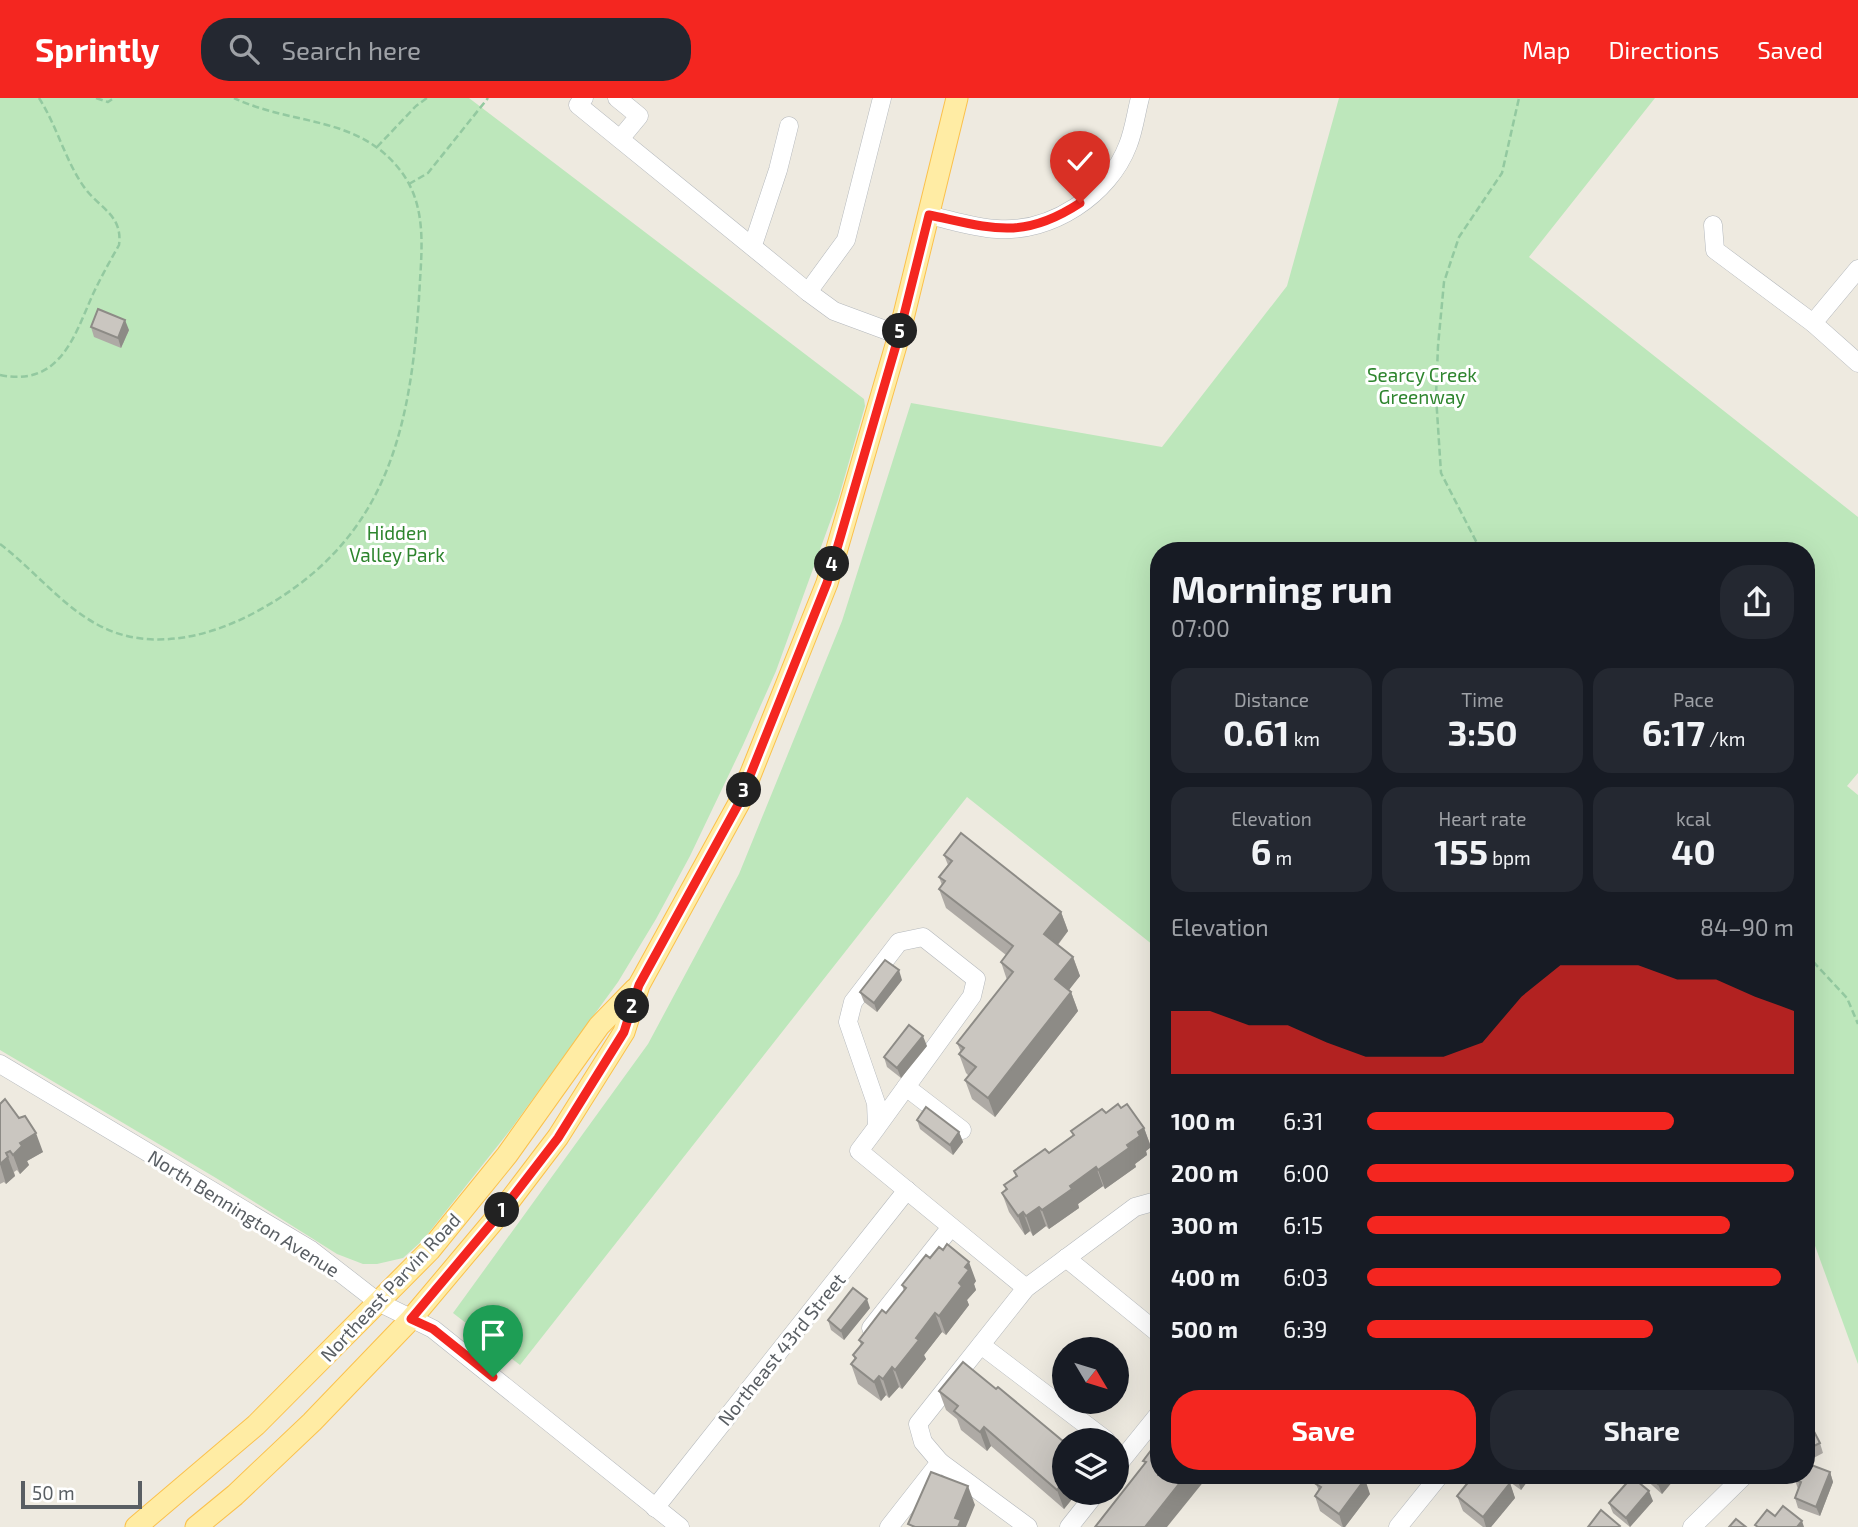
<!DOCTYPE html>
<html lang="en">
<head>
<meta charset="utf-8">
<style>
  :root { --surface:#171b24; --page:#242831; --text:#f1f3f6; --muted:#9ea1a6; --accent:#f42620 }
  body { margin:0; font-family:"Exo 2",sans-serif; background:var(--page); color:var(--text); height:100vh; display:flex; flex-direction:column; font-size:26px; white-space:nowrap }
  * { box-sizing:border-box; margin:0 }
  p { font-size:23px; color:var(--muted) }
  .icon { flex:none; width:38px; height:38px; fill:none; stroke:currentColor; stroke-width:2; stroke-linecap:round; stroke-linejoin:round }
  .map { position:relative; flex:1; overflow:hidden }
  .side { position:absolute; left:1150px; top:444px; width:665px; height:942px; display:flex; flex-direction:column; background:var(--surface); border-radius:28px; box-shadow:0 7px 28px #0002 }
  .side>* { flex:none }
  .needle { width:46px; rotate:128deg }
  .tools { position:absolute; left:1052px; top:1239px; display:grid; gap:14px }
  .tools a { display:grid; place-items:center; width:77px; height:77px; border-radius:50%; background:var(--surface); box-shadow:0 7px 28px #0002; font-size:35px }
  .scale { position:absolute; left:21px; bottom:18px; width:121px; box-sizing:border-box; padding-left:7px; border:4px solid #595e63; border-top:0; font-size:19px; line-height:24px; white-space:nowrap; color:#595e63; -webkit-text-stroke:5px #fff; paint-order:stroke }
  .pin { position:absolute; display:grid; place-items:center; width:60px; height:60px; color:#fff; margin:-72px -30px; border-radius:50% 50% 50% 0; rotate:-45deg; box-shadow:0 0 7px #0007 }
  .pin .icon { rotate:45deg }
  .km { position:absolute; width:35px; height:35px; margin:-18px; border-radius:50%; background:#222; color:#fff; font-size:19px; line-height:35px; text-align:center }
  .round { display:grid; place-items:center; flex:none; width:74px; height:74px; border-radius:28px; background:var(--page) }
  .summary { display:flex; align-items:center; justify-content:space-between; height:119px; padding:0 21px }
  h1 { font-size:38px; font-weight:700; line-height:52px }
  .stats { display:grid; grid-template-columns:repeat(3,1fr); gap:10px; height:119px; padding:7px 21px }
  .stats div { display:grid; align-content:center; border-radius:18px; background:var(--page); text-align:center }
  .stats b { font-size:35px; font-weight:700 }
  .stats small { font-size:19px; font-weight:400 }
  .stats p { font-size:19px }
  .chart { height:196px; padding:14px 21px }
  .chart p { display:flex; justify-content:space-between }
  .chart svg { width:100%; height:126px; margin-top:7px; fill:var(--accent); opacity:.7 }
  .primary-button { display:flex; gap:14px; margin-top:auto; padding:14px 21px }
  .primary-button a { flex:1; height:80px; border-radius:28px; background:var(--accent); color:#fff; font-size:28px; font-weight:700; line-height:80px; text-align:center }
  .primary-button a+a { background:var(--page); color:var(--text) }
  ul { padding:0 21px; list-style:none; font-size:23px }
  li { display:grid; grid-template-columns:112px 84px 1fr; align-items:center; height:52px }
  li i { height:18px; border-radius:9px; background:var(--accent) }
  header { display:flex; align-items:center; gap:42px; box-sizing:border-box; height:98px; padding:0 35px; background:var(--accent); color:#fff }
  header strong { font-size:33px }
  nav { display:flex; gap:38px; margin-inline-start:auto; font-size:24px }
  .search { width:490px; height:63px; background:var(--page); display:flex; align-items:center; gap:18px; box-sizing:border-box; padding:0 24px; border-radius:28px; color:var(--muted); font-size:26px }
  .map>svg:first-child { display:block }
</style>
</head>
<body>
<header>
<strong>Sprintly</strong>
<div class="search"><svg class="icon" aria-label="search" viewBox="0 0 24 24"><circle cx="10" cy="10" r="6"/><path d="M15 15l6 6"/></svg>Search here</div>
<nav><a>Map</a><a>Directions</a><a>Saved</a></nav>
</header>
<div class="map">
<svg width="1858" height="1429" viewBox="0 0 1858 1429">
  <rect width="100%" height="100%" fill="#eeeae0"/>
  <g fill="#bde7bb">
    <path d="M0 0H469L864 301 865 308 838 402 776 573 743 647 690 758 656 821 618 884 511 1031 423 1142 403 1160 377 1166H363L337 1156 216 1080 0 952Z"/>
    <path d="M1339 0H1655L1529 159 1858 419V675L1847 688 1858 697V1266L1806 1123V453H1158V851L967 699 520 1267 453 1215 648 946 739 776 842 523 911 305 1162 349 1287 188Z"/>
  </g>
  <g fill="none" stroke-linecap="round" stroke-linejoin="round">
    <g stroke="#b4b8bc" stroke-width="19">
      <g id="minor">
        <path d="M584 0 578 7 808 194 834 213 899 237"/>
        <path d="M617 0 639 18 620 41"/>
        <path d="M928 117C951 122 974 130 997 131 1051 135 1109 97 1128 47 1134 32 1136 15 1140 0"/>
        <path d="M1713 127 1715 152 1813 225 1858 265"/>
        <path d="M753 147 778 72 789 28"/>
        <path d="M808 194 846 142 882 0"/>
        <path d="M1813 225 1858 171"/>
        <path d="M0 966 311 1152 378 1204 433 1231 680 1429"/>
        <path d="M906 989 962 1032"/>
        <path d="M877 1029 972 898 976 881 923 839 899 844 853 904 848 924 876 1005 877 1029 859 1053 1026 1190"/>
        <path d="M1066 1160 1158 1235"/>
        <path d="M871 1230 951 1129"/>
        <path d="M981 1247 1106 1342"/>
        <path d="M940 1364 1028 1429"/>
        <path d="M1116 1369 1158 1317"/>
        <path d="M655 1410 907 1092"/>
        <path d="M889 1429 940 1364 923 1344 918 1326 1026 1190 1135 1109 1153 1104 1158 1105"/>
        <path d="M1069 1429 1096 1395"/>
        <path d="M1398 1429 1440 1377"/>
        <path d="M1692 1429 1745 1377"/>
      </g>
    </g>
    <g stroke="#fbc14c" stroke-width="23">
      <g id="major">
        <path d="M136 1429 256 1327 430 1152 507 1057 599 928 635 891"/>
        <path d="M196 1429 235 1397 312 1324 411 1221 501 1114 558 1039 624 934 639 887 739 705 827 485 899 237 957 0"/>
      </g>
    </g>
    <g stroke="#93c9a0" stroke-width="2.5" stroke-dasharray="7 3.5" stroke-linecap="butt">
      <path d="M96 0 108 4 114 0"/>
      <path d="M377 49 416 8 427 0"/>
      <path d="M409 86 428 75 488 0"/>
      <path d="M0 277C60 289 74 239 93 196 101 179 110 163 119 147 123 117 100 111 84 89 65 62 57 28 39 0"/>
      <path d="M0 446C41 477 75 526 127 538 171 548 216 535 254 515 385 445 410 337 419 200 421 156 429 109 400 72 357 17 293 28 234 0"/>
      <path d="M1481 453 1441 375 1436 298 1438 248 1444 184 1459 139 1502 75 1519 0"/>
      <path d="M1806 856 1847 900 1858 926"/>
    </g>
    <use href="#minor" stroke="#fff" stroke-width="18"/>
    <use href="#major" stroke="#ffeca4" stroke-width="21"/>
  </g>
  <g fill="#aeaaa5">
    <path d="M91 229 129 232 121 250 94 239Z"/>
    <path d="M944 757 1061 814 1068 833 1058 847 1073 859 1080 878 1068 892 1071 894 1078 913 995 1019 972 1001 965 982 969 978 966 975 959 956 961 954 957 945 1007 882 1001 864 1006 857 946 810 939 791 942 787 939 779 948 767Z"/>
    <path d="M902 882 877 914 864 904 860 894Z"/>
    <path d="M927 948 901 980 887 969 884 959Z"/>
    <path d="M0 1006 43 1054 27 1063 29 1067 20 1076 17 1072 14 1074 15 1078 6 1086 4 1084 0 1086Z"/>
    <path d="M1121 1010 1144 1030 1151 1049 1146 1053 1147 1057 1135 1066 1136 1069 1105 1091 1103 1088 1078 1106 1079 1110 1049 1131 1046 1128 1033 1138 1030 1133 1025 1137 1009 1114 1002 1095 1006 1092 1004 1087 1016 1079 1014 1073 1049 1055 1073 1038 1071 1033 1106 1015Z"/>
    <path d="M917 1022 959 1034 963 1044 953 1057 920 1031Z"/>
    <path d="M943 1152 976 1183 974 1186 976 1192 967 1202 969 1207 946 1237 942 1234 924 1257 926 1261 902 1291 899 1289 889 1300 886 1297 881 1303 858 1286 851 1266 855 1262 853 1257 861 1247 859 1242 886 1215 904 1193 902 1187 930 1160Z"/>
    <path d="M870 1210 844 1242 831 1232 828 1222Z"/>
    <path d="M939 1293 1064 1395H1077L1064 1411 991 1348 987 1353 961 1332 957 1321 946 1312Z"/>
    <path d="M1806 1318 1820 1345 1823 1355 1806 1364Z"/>
    <path d="M1830 1374 1833 1384 1820 1418 1798 1410 1795 1400 1798 1391 1795 1382Z"/>
    <path d="M1362 1377H1378L1371 1385Z"/>
    <path d="M1500 1377H1532L1521 1392Z"/>
    <path d="M1642 1377H1678L1662 1396 1644 1380Z"/>
    <path d="M1510 1385 1515 1400 1491 1429H1483L1463 1413 1457 1398Z"/>
    <path d="M1316 1386 1370 1396 1345 1429H1342L1320 1413 1315 1398 1319 1393Z"/>
    <path d="M1653 1403 1630 1429 1613 1415 1609 1405Z"/>
  </g>
  <g fill="#8d8b86">
    <path d="M125 222 129 232 121 250 118 240Z"/>
    <path d="M1061 814 1068 833 1051 855 1044 836Z"/>
    <path d="M1073 859 1080 878 1062 901 1055 881Z"/>
    <path d="M899 872 902 882 877 914 874 905Z"/>
    <path d="M1071 894 1078 913 995 1019 988 1000Z"/>
    <path d="M923 938 927 948 901 980 897 970Z"/>
    <path d="M1144 1030 1151 1049 1146 1053 1147 1057 1135 1066 1136 1069 1105 1091 1098 1072 1127 1047 1138 1034Z"/>
    <path d="M959 1034 963 1044 953 1057 950 1047Z"/>
    <path d="M36 1035 43 1054 27 1063 29 1067 20 1076 13 1057 20 1045Z"/>
    <path d="M8 1059 15 1078 6 1086 0 1066Z"/>
    <path d="M1096 1069 1103 1088 1078 1106 1079 1110 1049 1131 1042 1112 1070 1088Z"/>
    <path d="M1039 1109 1046 1128 1033 1138 1026 1118Z"/>
    <path d="M1023 1114 1030 1133 1025 1137 1018 1118Z"/>
    <path d="M969 1164 976 1183 974 1186 976 1192 967 1202 969 1207 946 1237 939 1218 959 1185 965 1169Z"/>
    <path d="M867 1201 870 1210 844 1242 841 1233Z"/>
    <path d="M935 1215 942 1234 924 1257 926 1261 902 1291 895 1272 916 1240Z"/>
    <path d="M892 1269 899 1289 889 1300 883 1281Z"/>
    <path d="M879 1278 886 1297 881 1303 874 1284Z"/>
    <path d="M984 1329 991 1348 987 1353 980 1334Z"/>
    <path d="M1830 1374 1833 1384 1820 1418 1816 1409Z"/>
    <path d="M1186 1377H1209L1167 1429H1145Z"/>
    <path d="M1369 1377H1378L1371 1385Z"/>
    <path d="M1516 1377H1532L1521 1392Z"/>
    <path d="M1666 1377H1678L1662 1396 1658 1386Z"/>
    <path d="M1365 1381 1370 1396 1345 1429H1343L1339 1416Z"/>
    <path d="M1064 1383V1395H1077L1064 1411 1057 1392Z"/>
    <path d="M1510 1385 1515 1400 1491 1429H1486L1483 1419Z"/>
    <path d="M968 1388 975 1407 966 1429H958L955 1420Z"/>
    <path d="M1649 1393 1653 1403 1630 1429 1626 1420Z"/>
    <path d="M1802 1423 1804 1429H1797Z"/>
  </g>
  <g fill="#cac6c0" stroke="#8d8b86" stroke-width="2">
    <path d="M98 211 125 222 118 240 91 229Z"/>
    <path d="M961 735 1061 814 1044 836 1073 859 1055 881 1071 894 988 1000 965 982 976 969 959 956 964 950 957 945 1013 874 1001 864 1013 848 939 791 945 783 939 779 952 763 944 757Z"/>
    <path d="M885 862 899 872 874 905 860 894Z"/>
    <path d="M909 927 923 938 897 970 884 959Z"/>
    <path d="M5 1001 19 1020 25 1018 36 1035 20 1045 22 1048 13 1057 10 1053 6 1055 8 1059 0 1066V1006Z"/>
    <path d="M1118 1006 1121 1010 1127 1006 1144 1030 1138 1034 1140 1038 1127 1047 1129 1050 1098 1072 1096 1069 1070 1088 1072 1091 1042 1112 1039 1109 1026 1118 1023 1114 1018 1118 1002 1095 1007 1091 1004 1087 1017 1078 1014 1073 1045 1051 1049 1055 1074 1037 1071 1033 1102 1011 1106 1015Z"/>
    <path d="M926 1009 959 1034 950 1047 917 1022Z"/>
    <path d="M947 1146 969 1164 965 1169 969 1172 959 1185 962 1188 939 1218 935 1215 916 1240 919 1242 895 1272 892 1269 883 1281 879 1278 874 1284 851 1266 856 1260 853 1257 863 1245 859 1242 882 1212 886 1215 906 1190 902 1187 926 1157 930 1160 939 1149 943 1152Z"/>
    <path d="M853 1190 867 1201 841 1233 828 1222Z"/>
    <path d="M963 1264 996 1291 998 1289 1064 1344V1383L1057 1392 984 1329 980 1334 954 1313 958 1308 939 1293Z"/>
    <path d="M1806 1318 1820 1345 1806 1352Z"/>
    <path d="M1158 1343V1377H1186L1145 1429H1095L1146 1364 1143 1363Z"/>
    <path d="M1806 1365 1830 1374 1816 1409 1795 1400 1801 1384 1795 1382 1796 1377H1806Z"/>
    <path d="M931 1374 968 1388 955 1420 961 1422 958 1429H915L908 1426Z"/>
    <path d="M1323 1377H1360L1365 1381 1339 1416 1315 1398 1321 1389 1316 1386Z"/>
    <path d="M1474 1377H1500L1510 1385 1483 1419 1457 1398Z"/>
    <path d="M1648 1377H1666L1658 1386Z"/>
    <path d="M1632 1379 1649 1393 1626 1420 1609 1405Z"/>
    <path d="M1783 1408 1802 1423 1797 1429H1758L1755 1427 1767 1412 1775 1418Z"/>
    <path d="M1601 1412 1620 1428 1619 1429H1588Z"/>
    <path d="M1736 1421 1746 1429H1729Z"/>
  </g>
  <g fill="none" stroke-linecap="round" stroke-linejoin="round">
    <g stroke="#fff" stroke-width="14">
      <path id="route" d="M493 1279 433 1231 411 1221 501 1114 558 1040 624 934 639 887 739 705 827 485 899 237 929 117C991 130 1022 143 1080 105"/>
    </g>
    <use href="#route" stroke="#f42620" stroke-width="9"/>
  </g>
  <g text-anchor="middle" dominant-baseline="central" stroke-width="6" stroke-linejoin="round" paint-order="stroke">
    <g font-size="19" fill="#2e852e" stroke="#fff">
      <text x="1422" y="276">Searcy Creek<tspan x="1422" dy="22">Greenway</tspan></text>
      <text x="397" y="434">Hidden<tspan x="397" dy="22">Valley Park</tspan></text>
    </g>
    <g font-size="19" fill="#595e63" stroke="#fff">
      <text transform="translate(244 1115) rotate(32)">North Bennington Avenue</text>
      <text transform="translate(390 1189) rotate(-47)">Northeast Parvin Road</text>
      <text transform="translate(781 1251) rotate(-51)">Northeast 43rd Street</text>
    </g>
  </g>
</svg>
<div class="tools">
<a><svg class="needle" viewBox="-14 -14 28 28"><path d="M0-13l5 13h-10z" fill="#e53935"/><path d="M0 13l5-13h-10z" fill="#9ea1a6"/></svg></a>
<a><svg class="icon" aria-label="layers" viewBox="0 0 24 24"><path d="M12 4l9 5-9 5-9-5zM3 14l9 5 9-5"/></svg></a>
</div>
<div class="scale">50 m</div>
<div class="pin" style="left:493px;top:1279px;background:#1e9e55"><svg class="icon" aria-label="arrive" viewBox="0 0 24 24"><path d="M6 21V4h12l-3 4 3 4H6"/></svg></div>
<div class="pin" style="left:1080px;top:105px;background:#d93025"><svg class="icon" aria-label="check" viewBox="0 0 24 24"><path d="M5 12l5 5 9-10"/></svg></div>
<b class="km" style="left:502px;top:1112px">1</b>
<b class="km" style="left:632px;top:908px">2</b>
<b class="km" style="left:744px;top:692px">3</b>
<b class="km" style="left:832px;top:466px">4</b>
<b class="km" style="left:900px;top:233px">5</b>
<section class="side">
<div class="summary"><div><h1>Morning run</h1><p>07:00</p></div><a class="round"><svg class="icon" aria-label="share" viewBox="0 0 24 24"><path d="M12 15V3M7 8l5-5 5 5M5 13v7h14v-7"/></svg></a></div>
<div class="stats">
<div><p>Distance</p><b>0.61<small> km</small></b></div>
<div><p>Time</p><b>3:50</b></div>
<div><p>Pace</p><b>6:17<small> /km</small></b></div>
</div>
<div class="stats">
<div><p>Elevation</p><b>6<small> m</small></b></div>
<div><p>Heart rate</p><b>155<small> bpm</small></b></div>
<div><p>kcal</p><b>40</b></div>
</div>
<div class="chart"><p><span>Elevation</span>84–90 m</p>
<svg viewBox="0 0 160 44" preserveAspectRatio="none"><path d="M0 44V22L10 22L20 27L30 27L40 33L50 38L60 38L70 38L80 33L90 17L100 6L110 6L120 6L130 11L140 11L150 17L160 22V44z"/></svg>
</div>
<ul>
<li><b>100 m</b>6:31<i style="width:72%"></i></li>
<li><b>200 m</b>6:00<i style="width:100%"></i></li>
<li><b>300 m</b>6:15<i style="width:85%"></i></li>
<li><b>400 m</b>6:03<i style="width:97%"></i></li>
<li><b>500 m</b>6:39<i style="width:67%"></i></li>
</ul>
<div class="primary-button"><a>Save</a><a>Share</a></div>
</section>
</div>
</body>
</html>
